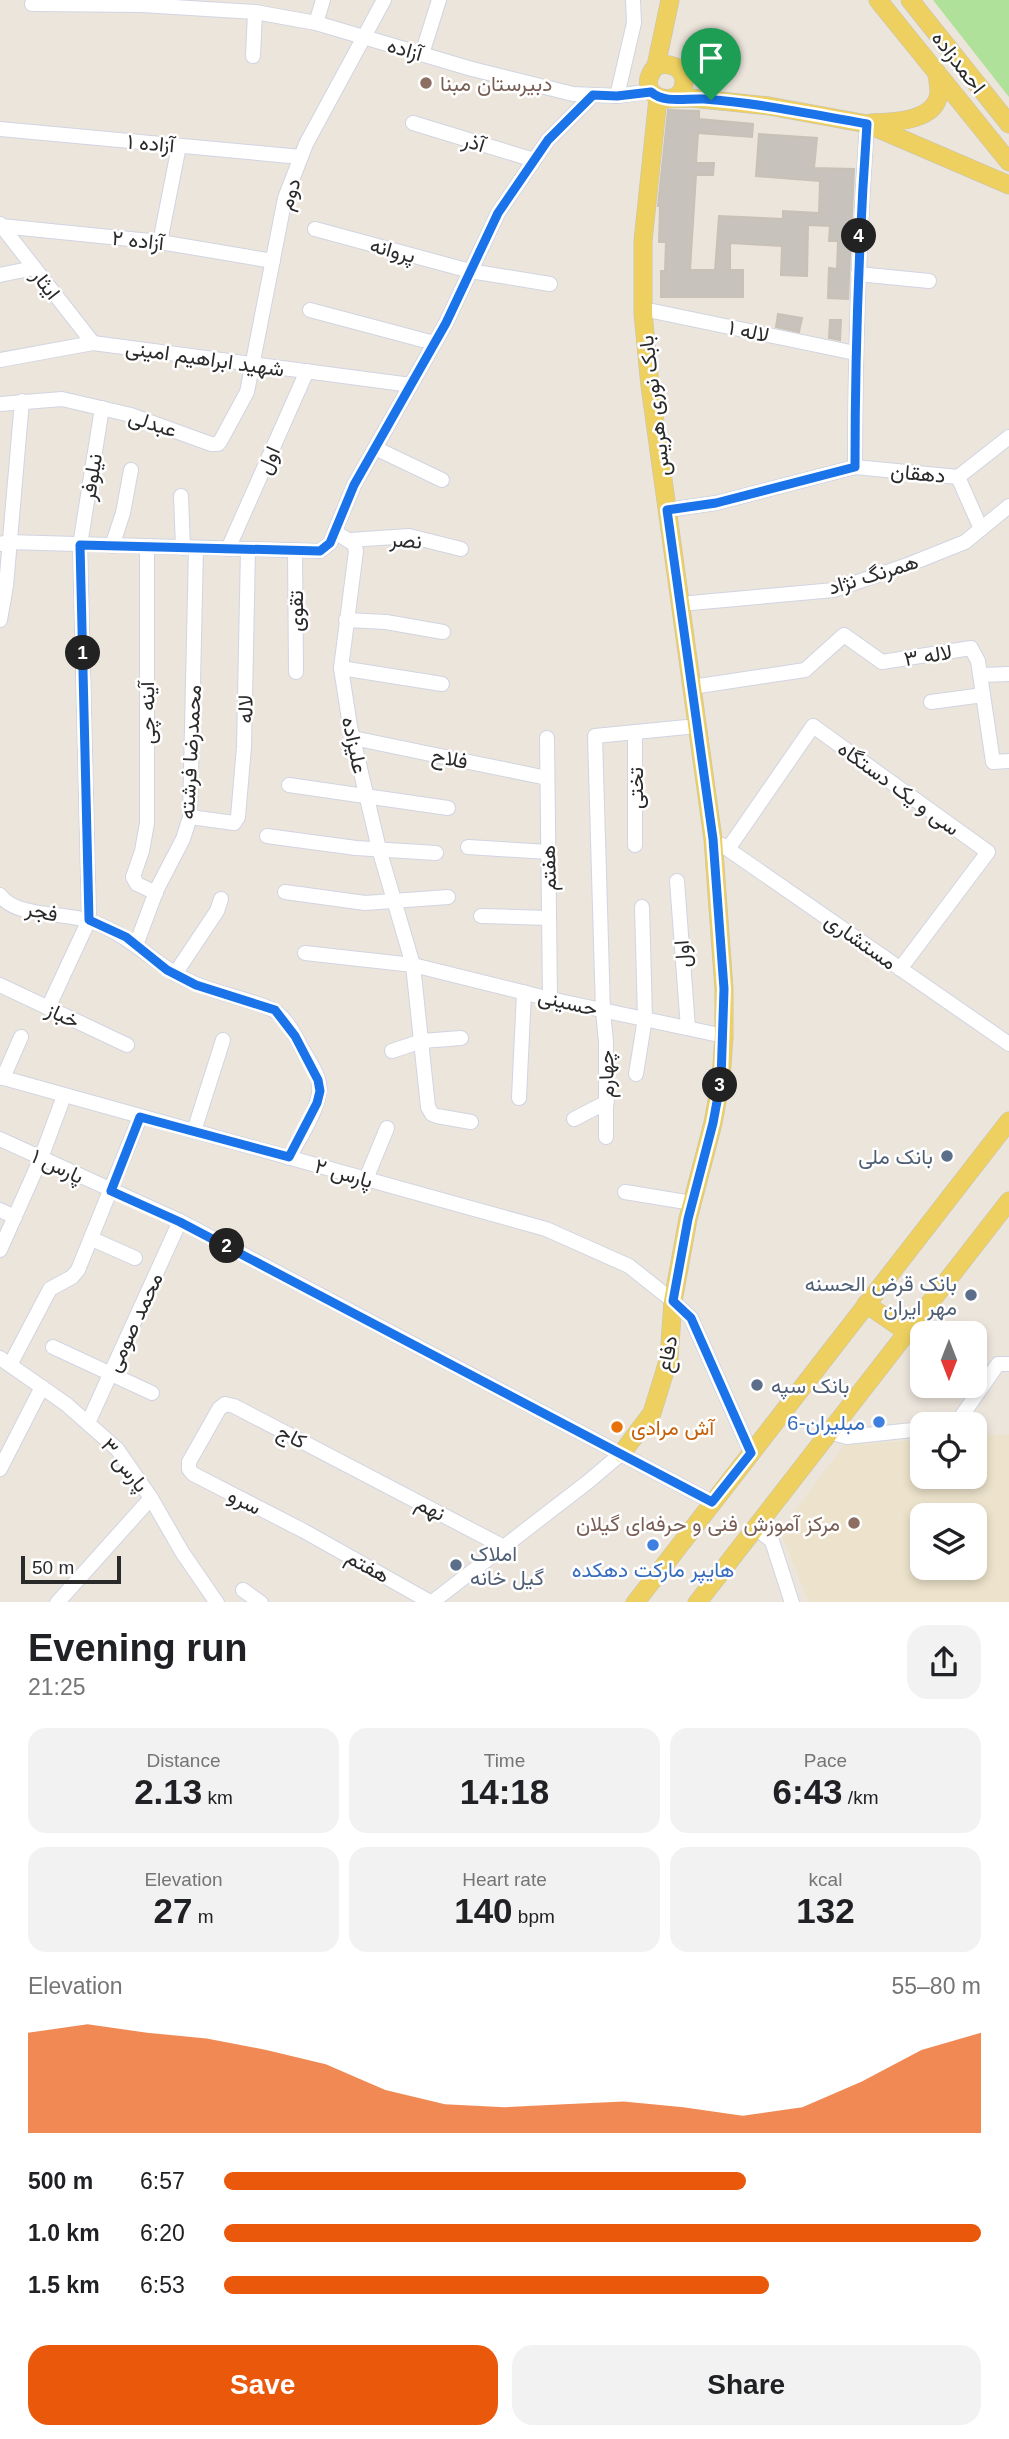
<!DOCTYPE html>
<html lang="en">
<head>
<meta charset="utf-8">
<style>
  :root { --surface:#fff; --page:#f2f2f2; --text:#202124; --muted:#757577; --accent:#ea580c }
  body { margin:0; font-family:Helvetica,Vazirmatn,sans-serif; background:var(--page); color:var(--text); height:100vh; display:flex; flex-direction:column; font-size:26px; white-space:nowrap }
  * { box-sizing:border-box; margin:0 }
  p { font-size:23px; color:var(--muted) }
  .icon { flex:none; width:38px; height:38px; fill:none; stroke:currentColor; stroke-width:2; stroke-linecap:round; stroke-linejoin:round }
  .map { position:relative; height:1602px; overflow:hidden }
  .sheet { display:flex; flex-direction:column; background:var(--surface); flex:1 }
  .sheet>* { flex:none }
  .needle { width:46px; rotate:180deg }
  .controls { position:absolute; left:910px; top:1321px; display:grid; gap:14px }
  .controls a { display:grid; place-items:center; width:77px; height:77px; border-radius:14px; background:var(--surface); box-shadow:0 4px 10px #0003; font-size:35px }
  .scale { position:absolute; left:21px; bottom:18px; width:100px; box-sizing:border-box; padding-left:7px; border:4px solid #2a2a2a; border-top:0; font-size:19px; line-height:24px; white-space:nowrap; color:#2a2a2a; -webkit-text-stroke:5px #fff; paint-order:stroke }
  .pin { position:absolute; display:grid; place-items:center; width:60px; height:60px; color:#fff; margin:-72px -30px; border-radius:50% 50% 50% 0; rotate:-45deg; box-shadow:0 0 7px #0007 }
  .pin .icon { rotate:45deg }
  .km { position:absolute; width:35px; height:35px; margin:-18px; border-radius:50%; background:#222; color:#fff; font-size:19px; line-height:35px; text-align:center }
  .round { display:grid; place-items:center; flex:none; width:74px; height:74px; border-radius:21px; background:var(--page) }
  .summary { display:flex; align-items:center; justify-content:space-between; height:119px; padding:0 28px }
  h1 { font-size:38px; font-weight:700; line-height:52px }
  .metrics { display:grid; grid-template-columns:repeat(3,1fr); gap:10px; height:119px; padding:7px 28px }
  .metrics div { display:grid; align-content:center; border-radius:18px; background:var(--page); text-align:center }
  .metrics b { font-size:35px; font-weight:700 }
  .metrics small { font-size:19px; font-weight:400 }
  .metrics p { font-size:19px }
  .chart { height:196px; padding:14px 28px }
  .chart p { display:flex; justify-content:space-between }
  .chart svg { width:100%; height:126px; margin-top:7px; fill:var(--accent); opacity:.7 }
  .button { display:flex; gap:14px; margin-top:auto; padding:14px 28px }
  .button a { flex:1; height:80px; border-radius:21px; background:var(--accent); color:#fff; font-size:28px; font-weight:700; line-height:80px; text-align:center }
  .button a+a { background:var(--page); color:var(--text) }
  ul { padding:0 28px; list-style:none; font-size:23px }
  li { display:grid; grid-template-columns:112px 84px 1fr; align-items:center; height:52px }
  li i { height:18px; border-radius:9px; background:var(--accent) }
  .map>svg:first-child { display:block }
</style>
</head>
<body>
<div class="map">
<svg width="1009" height="1603" viewBox="0 0 1009 1603">
  <rect width="100%" height="100%" fill="#ece5dc"/>
  <path fill="#ede3cc" fill-rule="evenodd" d="M1009 1434V1602H809L780 1531 844 1445 922 1440V1477H975V1436ZM922 1516H975V1568H922Z"/>
  <path fill="#b0e19a" d="M933 0H1009V97Z"/>
  <g fill="#c7c2bc" stroke="#c7c1b6" stroke-width="2">
    <path d="M668 110 699 111V119L753 124 752 137 698 133 696 163H714L713 175H696L690 270H715L719 216 783 219V211L819 213 820 181 756 176 759 134 817 138 814 168 854 169 848 299 828 298 829 268 837 269 838 241H829L830 226 808 225 807 276 781 275 782 246 730 243V270H743V297H661V271H665L666 242H659L660 206H658Z"/>
    <path d="M778 314 802 318 799 332 776 327Z"/>
    <path d="M830 320H841L840 340 829 338Z"/>
  </g>
  <g fill="none" stroke-linecap="round" stroke-linejoin="round">
    <g stroke="#d1d4e2" stroke-width="16">
      <g id="minor">
        <path d="M32 4 142 5 255 12 316 23 472 69 573 94 617 96 651 91"/>
        <path d="M316 23 323 0"/>
        <path d="M422 54 439 0"/>
        <path d="M253 56 255 12"/>
        <path d="M617 96 634 23 633 0"/>
        <path d="M413 123 534 160"/>
        <path d="M0 129 301 157"/>
        <path d="M0 224 93 343"/>
        <path d="M1 226 160 242 273 261"/>
        <path d="M315 229 470 271 550 284"/>
        <path d="M160 242 179 146"/>
        <path d="M858 274 929 281"/>
        <path d="M0 275 34 268"/>
        <path d="M643 309 855 353"/>
        <path d="M310 310 434 343"/>
        <path d="M0 360 93 343 411 385"/>
        <path d="M0 404 62 399 131 415 211 444H218L221 440 247 392 285 198 306 144 384 0"/>
        <path d="M375 448 442 480"/>
        <path d="M855 467C855 352 859 238 867 124"/>
        <path d="M958 477 981 529"/>
        <path d="M181 496 183 548"/>
        <path d="M667 510 716 503 855 467 958 477 1009 437"/>
        <path d="M335 532 354 544 356 551 341 668 350 726 379 849 413 965 428 1107 432 1114 437 1116 471 1122"/>
        <path d="M350 540 409 536 461 549"/>
        <path d="M0 544 8 542 320 551 330 543 354 485 446 323 498 213 548 140 593 95"/>
        <path d="M112 546 123 513 131 470"/>
        <path d="M147 547V823L142 851 133 877 137 884 156 893"/>
        <path d="M228 549 307 371"/>
        <path d="M295 550 296 672"/>
        <path d="M680 604 834 590 910 564 965 542 1009 506"/>
        <path d="M0 620 6 586 22 401"/>
        <path d="M346 620 386 622 443 632"/>
        <path d="M341 668 442 684"/>
        <path d="M981 675 1009 674"/>
        <path d="M692 687 805 670 844 635 882 662 971 648 978 661 993 762 1009 761"/>
        <path d="M931 702 983 695"/>
        <path d="M353 738 547 778"/>
        <path d="M547 738 550 999"/>
        <path d="M289 785 448 808"/>
        <path d="M190 817 234 823 238 817 244 747 248 549"/>
        <path d="M267 836 356 848 436 853"/>
        <path d="M635 845V732"/>
        <path d="M722 845 1009 1044"/>
        <path d="M468 847 548 852"/>
        <path d="M728 849 813 726 988 852 900 969"/>
        <path d="M677 881 688 1028"/>
        <path d="M285 892 365 903 448 897"/>
        <path d="M0 895C16 918 65 912 90 921 127 933 152 962 185 979 212 993 244 997 271 1009 282 1013 293 1031 298 1041 304 1054 314 1066 318 1079 326 1100 299 1138 289 1158"/>
        <path d="M481 916 549 918"/>
        <path d="M136 945 157 889 183 839 190 817 196 548"/>
        <path d="M305 953 413 965 550 999 724 1036"/>
        <path d="M175 974 217 911 221 899"/>
        <path d="M0 985 127 1045"/>
        <path d="M48 1008 89 920 80 545 102 408"/>
        <path d="M392 1051 422 1041 461 1038"/>
        <path d="M636 1074 645 1018 642 907"/>
        <path d="M0 1077 546 1229 629 1266 673 1301 691 1318 751 1453"/>
        <path d="M3 1078 21 1037"/>
        <path d="M519 1098 524 992"/>
        <path d="M574 1119 607 1102"/>
        <path d="M194 1131 223 1040"/>
        <path d="M606 1137V1042L603 1011 595 736 697 726"/>
        <path d="M0 1139 180 1221 712 1502"/>
        <path d="M366 1179 387 1128"/>
        <path d="M625 1192 692 1203"/>
        <path d="M0 1210 15 1217"/>
        <path d="M92 1239 135 1258"/>
        <path d="M0 1250 41 1158 64 1096"/>
        <path d="M53 1347 152 1393"/>
        <path d="M0 1358 66 1404 117 1449 151 1498 182 1552 217 1603"/>
        <path d="M10 1365 50 1289 72 1277 78 1270 140 1117"/>
        <path d="M88 1423 180 1221"/>
        <path d="M956 1424 998 1364H1009"/>
        <path d="M829 1432 847 1437 922 1429"/>
        <path d="M0 1469 42 1387"/>
        <path d="M755 1527 772 1541 792 1603"/>
        <path d="M243 1590 261 1603"/>
        <path d="M57 1603 151 1498"/>
        <path d="M431 1603 589 1481 622 1453"/>
        <path d="M432 1603 304 1531 193 1474 189 1469V1462L219 1409 225 1404 234 1406 504 1547"/>
      </g>
    </g>
    <g stroke="#c3c3c3" stroke-width="19">
      <g id="major">
        <path d="M878 0 1009 162"/>
        <path d="M910 0 1009 124"/>
        <path d="M656 66C668 62 684 66 684 82 683 112 629 98 656 66L670 0"/>
        <path d="M667 99 691 98 769 106 867 124 1009 185"/>
        <path d="M871 123C892 122 936 122 939 93 939 87 938 81 937 75"/>
        <path d="M866 1304 907 1332"/>
        <path d="M622 1453 652 1413 669 1358 673 1301 688 1219 713 1123 721 1079 724 1036V989L713 839 650 386 643 313V241L658 98"/>
        <path d="M635 1603 1009 1121"/>
        <path d="M697 1603 1009 1201"/>
      </g>
    </g>
    <use href="#minor" stroke="#fff" stroke-width="14"/>
    <use href="#major" stroke="#edd060" stroke-width="18"/>
  </g>
  <g fill="none" stroke-linecap="round" stroke-linejoin="round">
    <g stroke="#fff" stroke-width="14">
      <path id="route" d="M651 92C665 104 686 98 704 99 758 103 812 114 867 124 859 238 855 352 855 467L716 503 667 510 713 839 724 989 721 1080 713 1123 688 1219 673 1301 691 1318 751 1453 712 1502 180 1222 111 1191 140 1117 289 1157 317 1103 320 1091 318 1080 295 1036 275 1010 196 985 167 970 126 937 89 920 80 545 320 551 330 543 354 485 446 323 498 213 548 140 593 95 617 96Z"/>
    </g>
    <use href="#route" stroke="#1a73e8" stroke-width="9"/>
  </g>
  <g fill="#8d6e63" stroke="#fff" stroke-width="2.5">
    <circle cx="426" cy="83" r="7"/>
    <circle cx="854" cy="1523" r="7"/>
  </g>
  <g fill="#5c6f8a" stroke="#fff" stroke-width="2.5">
    <circle cx="947" cy="1156" r="7"/>
    <circle cx="971" cy="1295" r="7"/>
    <circle cx="757" cy="1385" r="7"/>
    <circle cx="456" cy="1565" r="7"/>
  </g>
  <g fill="#3f7fe0" stroke="#fff" stroke-width="2.5">
    <circle cx="879" cy="1422" r="7"/>
    <circle cx="653" cy="1545" r="7"/>
  </g>
  <circle fill="#e8710a" stroke="#fff" stroke-width="2.5" cx="617" cy="1427" r="7"/>
  <g text-anchor="middle" dominant-baseline="central" stroke-width="5" stroke-linejoin="round" paint-order="stroke">
    <g font-size="21" fill="#2a2a2a" stroke="#fff">
      <text transform="translate(405 49) rotate(16)">آزاده</text>
      <text transform="translate(959 62) rotate(52)">احمدزاده</text>
      <text transform="translate(474 142) rotate(17)">آذر</text>
      <text transform="translate(151 143) rotate(5)">آزاده ۱</text>
      <text transform="translate(289 194) rotate(-73)">دوم</text>
      <text transform="translate(138 240) rotate(6)">آزاده ۲</text>
      <text transform="translate(393 250) rotate(15)">پروانه</text>
      <text transform="translate(46 284) rotate(52)">ایثار</text>
      <text transform="translate(749 331) rotate(12)">لاله ۱</text>
      <text transform="translate(205 358) rotate(8)">شهید ابراهیم امینی</text>
      <text transform="translate(654 406) rotate(-97)">بابک نوری هریس</text>
      <text transform="translate(153 423) rotate(18)">عبدلی</text>
      <text transform="translate(268 460) rotate(-66)">اول</text>
      <text transform="translate(918 473) rotate(5)">دهقان</text>
      <text transform="translate(91 477) rotate(-81)">نیلوفر</text>
      <text transform="translate(406 540) rotate(4)">نصر</text>
      <text transform="translate(873 574) rotate(-17)">همرنگ نژاد</text>
      <text transform="translate(295 611) rotate(-90)">تقوی</text>
      <text transform="translate(928 655) rotate(-9)">لاله ۳</text>
      <text transform="translate(245 709) rotate(-89)">لاله</text>
      <text transform="translate(147 713) rotate(-91)">آینه چی</text>
      <text transform="translate(355 745) rotate(78)">علیزاده</text>
      <text transform="translate(190 752) rotate(-87)">محمدرضا فرشته</text>
      <text transform="translate(450 758) rotate(12)">فلاح</text>
      <text transform="translate(635 788) rotate(-90)">تختی</text>
      <text transform="translate(899 788) rotate(36)">سی و یک دستگاه</text>
      <text transform="translate(548 868) rotate(-91)">هفتم</text>
      <text transform="translate(42 911) rotate(12)">فجر</text>
      <text transform="translate(861 941) rotate(35)">مستشاری</text>
      <text transform="translate(682 954) rotate(-94)">اول</text>
      <text transform="translate(568 1002) rotate(13)">حسینی</text>
      <text transform="translate(63 1015) rotate(25)">خباز</text>
      <text transform="translate(606 1074) rotate(-91)">چهارم</text>
      <text transform="translate(58 1166) rotate(25)">پارس ۱</text>
      <text transform="translate(344 1173) rotate(16)">پارس ۲</text>
      <text transform="translate(134 1322) rotate(-65)">محمد صومی</text>
      <text transform="translate(667 1354) rotate(-80)">دفاع</text>
      <text transform="translate(292 1436) rotate(27)">کاج</text>
      <text transform="translate(125 1465) rotate(51)">پارس ۳</text>
      <text transform="translate(245 1501) rotate(27)">سرو</text>
      <text transform="translate(431 1508) rotate(28)">نهم</text>
      <text transform="translate(368 1566) rotate(29)">هفتم</text>
    </g>
    <g font-size="21" fill="#785e54" stroke="#fff" text-anchor="start">
      <text x="440" y="83">دبیرستان مبنا</text>
      <text x="840" y="1523" text-anchor="end">مرکز آموزش فنی و حرفه‌ای گیلان</text>
    </g>
    <g font-size="21" fill="#4e5e75" stroke="#fff" text-anchor="end">
      <text x="933" y="1156">بانک ملی</text>
      <text x="957" y="1283">بانک قرض الحسنه<tspan x="957" dy="24">مهر ایران</tspan></text>
      <text x="771" y="1385" text-anchor="start">بانک سپه</text>
      <text x="470" y="1553" text-anchor="start">املاک<tspan x="470" dy="24">گیل خانه</tspan></text>
    </g>
    <g font-size="21" fill="#366cbe" stroke="#fff" text-anchor="end">
      <text x="865" y="1422">مبلیران-6</text>
      <text x="653" y="1569" text-anchor="middle">هایپر مارکت دهکده</text>
    </g>
    <g font-size="21" fill="#c56008" stroke="#fff" text-anchor="start">
      <text x="631" y="1427">آش مرادی</text>
    </g>
  </g>
</svg>
<div class="controls">
<a><svg class="needle" viewBox="-14 -14 28 28"><path d="M0-13l5 13h-10z" fill="#e53935"/><path d="M0 13l5-13h-10z" fill="#757577"/></svg></a>
<a><svg class="icon" aria-label="locate" viewBox="0 0 24 24"><circle cx="12" cy="12" r="6"/><path d="M12 2v4M12 18v4M2 12h4M18 12h4"/></svg></a>
<a><svg class="icon" aria-label="layers" viewBox="0 0 24 24"><path d="M12 4l9 5-9 5-9-5zM3 14l9 5 9-5"/></svg></a>
</div>
<div class="scale">50 m</div>
<div class="pin" style="left:711px;top:100px;background:#1e9e55"><svg class="icon" aria-label="arrive" viewBox="0 0 24 24"><path d="M6 21V4h12l-3 4 3 4H6"/></svg></div>
<b class="km" style="left:83px;top:653px">1</b>
<b class="km" style="left:227px;top:1246px">2</b>
<b class="km" style="left:720px;top:1085px">3</b>
<b class="km" style="left:859px;top:236px">4</b>
</div>
<section class="sheet">
<div class="summary"><div><h1>Evening run</h1><p>21:25</p></div><a class="round"><svg class="icon" aria-label="share" viewBox="0 0 24 24"><path d="M12 15V3M7 8l5-5 5 5M5 13v7h14v-7"/></svg></a></div>
<div class="metrics">
<div><p>Distance</p><b>2.13<small> km</small></b></div>
<div><p>Time</p><b>14:18</b></div>
<div><p>Pace</p><b>6:43<small> /km</small></b></div>
</div>
<div class="metrics">
<div><p>Elevation</p><b>27<small> m</small></b></div>
<div><p>Heart rate</p><b>140<small> bpm</small></b></div>
<div><p>kcal</p><b>132</b></div>
</div>
<div class="chart"><p><span>Elevation</span>55–80 m</p>
<svg viewBox="0 0 160 44" preserveAspectRatio="none"><path d="M0 44V9L10 6L20 9L30 11L40 15L50 20L60 29L70 34L80 35L90 34L100 33L110 35L120 38L130 35L140 26L150 15L160 9V44z"/></svg>
</div>
<ul>
<li><b>500 m</b>6:57<i style="width:69%"></i></li>
<li><b>1.0 km</b>6:20<i style="width:100%"></i></li>
<li><b>1.5 km</b>6:53<i style="width:72%"></i></li>
</ul>
<div class="button"><a>Save</a><a>Share</a></div>
</section>
</body>
</html>
